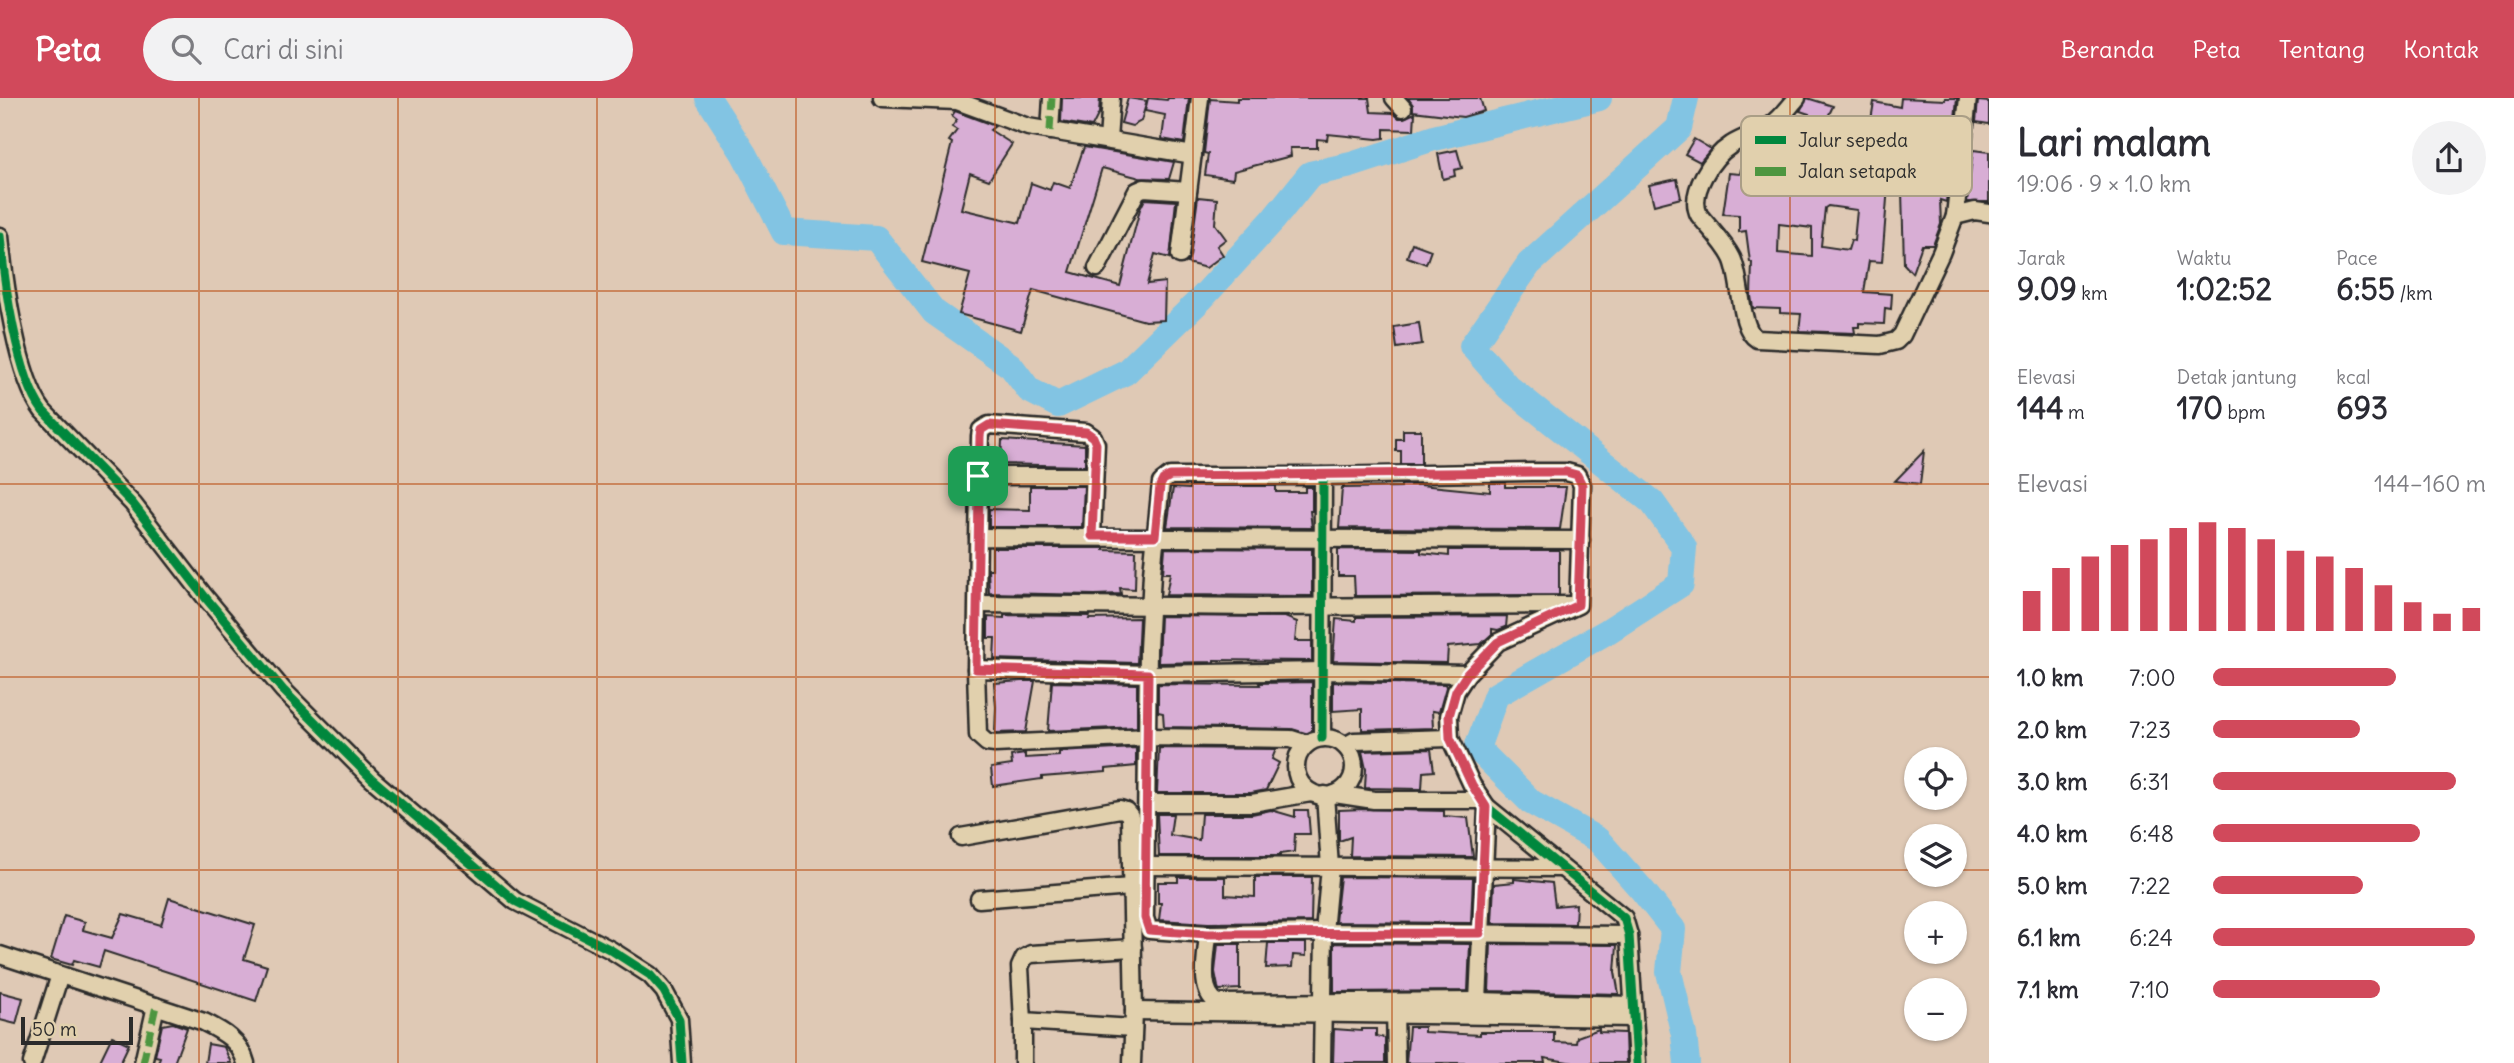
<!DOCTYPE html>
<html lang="id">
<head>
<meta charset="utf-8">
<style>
  :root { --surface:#fff; --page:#f2f2f3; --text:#2b2b33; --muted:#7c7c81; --accent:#d1495b }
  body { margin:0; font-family:Delius,sans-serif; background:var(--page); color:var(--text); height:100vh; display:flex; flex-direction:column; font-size:26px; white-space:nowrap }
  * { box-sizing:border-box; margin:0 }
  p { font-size:23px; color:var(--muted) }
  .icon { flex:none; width:38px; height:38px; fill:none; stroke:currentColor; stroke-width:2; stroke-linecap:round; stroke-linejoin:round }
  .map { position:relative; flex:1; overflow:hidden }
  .panel { display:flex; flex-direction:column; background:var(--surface); width:525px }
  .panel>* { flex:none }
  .controls { position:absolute; left:1904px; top:649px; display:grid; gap:14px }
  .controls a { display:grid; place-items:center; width:63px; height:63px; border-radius:50%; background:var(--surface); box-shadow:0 2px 5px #0004; font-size:35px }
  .scale { position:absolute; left:21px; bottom:18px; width:112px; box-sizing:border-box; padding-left:7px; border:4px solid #2b2b2b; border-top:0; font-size:19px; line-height:24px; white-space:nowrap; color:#2b2b2b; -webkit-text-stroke:5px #e1d0ad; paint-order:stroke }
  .pin { position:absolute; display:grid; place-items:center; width:60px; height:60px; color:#fff; margin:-30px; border-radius:14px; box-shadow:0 4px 10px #0006 }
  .round { display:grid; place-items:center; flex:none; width:74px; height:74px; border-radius:37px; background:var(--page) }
  .summary { display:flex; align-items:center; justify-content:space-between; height:119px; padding:0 28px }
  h1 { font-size:38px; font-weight:700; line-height:52px }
  .figures { display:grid; grid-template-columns:repeat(3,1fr); gap:10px; height:119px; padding:7px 28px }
  .figures div { display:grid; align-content:center }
  .figures b { font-size:30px; font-weight:700 }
  .figures small { font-size:19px; font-weight:400 }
  .figures p { font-size:19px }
  .chart { height:196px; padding:14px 28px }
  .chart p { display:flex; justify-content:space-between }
  .chart svg { width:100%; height:126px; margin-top:7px; stroke:var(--accent); stroke-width:6 }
  ul { padding:0 28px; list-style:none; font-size:23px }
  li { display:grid; grid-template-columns:112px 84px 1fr; align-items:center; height:52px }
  li i { height:18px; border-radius:9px; background:var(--accent) }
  header { display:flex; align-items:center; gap:42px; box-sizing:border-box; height:98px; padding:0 35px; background:var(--accent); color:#fff }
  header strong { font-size:33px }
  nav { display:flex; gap:38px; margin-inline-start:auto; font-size:24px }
  .search { width:490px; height:63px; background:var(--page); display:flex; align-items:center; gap:18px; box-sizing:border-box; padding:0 24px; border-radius:38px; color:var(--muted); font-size:26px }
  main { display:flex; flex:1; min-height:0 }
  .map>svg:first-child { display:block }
</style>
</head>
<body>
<header>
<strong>Peta</strong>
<div class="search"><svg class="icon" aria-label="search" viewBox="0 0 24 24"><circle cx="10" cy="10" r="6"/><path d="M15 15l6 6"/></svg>Cari di sini</div>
<nav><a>Beranda</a><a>Peta</a><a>Tentang</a><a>Kontak</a></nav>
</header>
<main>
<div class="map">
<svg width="1989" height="965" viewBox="0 0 1989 965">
  <rect width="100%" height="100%" fill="#dfc9b5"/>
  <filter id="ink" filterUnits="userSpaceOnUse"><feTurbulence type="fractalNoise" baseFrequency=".0143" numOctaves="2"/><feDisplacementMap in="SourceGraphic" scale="14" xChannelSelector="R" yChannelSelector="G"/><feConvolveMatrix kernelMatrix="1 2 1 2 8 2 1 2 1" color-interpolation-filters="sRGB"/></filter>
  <g filter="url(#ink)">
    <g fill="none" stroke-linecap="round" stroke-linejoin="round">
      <g stroke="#82c4e3" stroke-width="26">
        <path d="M708 0 744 56 784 134 876 140 934 214 1011 268 1029 292 1058 307 1126 274 1201 201 1273 122 1310 76 1351 67 1434 40 1599 0"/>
        <path d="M1686 0 1679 30 1529 166 1472 248 1508 289 1652 404 1684 449 1681 486 1608 533 1496 597 1477 650 1531 704 1598 742 1643 793 1673 831 1669 874 1684 937 1687 965"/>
      </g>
    </g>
    <g fill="#d8aed5" stroke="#2b2b2b" stroke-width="2" fill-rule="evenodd">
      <path d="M1062 0H1100L1099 15 1092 29 1061 24Z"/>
      <path d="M1128 0 1147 3 1141 23 1132 28 1121 25Z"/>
      <path d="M1148 0 1167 2 1168 0H1189L1184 45 1162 41 1165 17 1145 13Z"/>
      <path d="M1237 0H1369L1371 14 1393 15 1399 20H1404L1415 15 1414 32 1384 31V40L1377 41 1328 36 1327 42 1317 41V50H1290L1291 58 1234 73 1233 81 1205 77 1208 56 1204 55 1210 1 1237 3Z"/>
      <path d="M1408 0H1480L1484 13 1463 19 1413 13V7Z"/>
      <path d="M1807 0 1833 8 1825 25 1869 34 1874 4 1900 9 1901 0 1945 2V0H1957L1955 21 1948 20 1946 50H1952L1946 104 1940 102 1941 126 1933 147H1922L1912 175 1904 166 1902 93 1925 96 1927 73 1897 68 1895 88H1888L1882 164 1869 163 1864 194 1892 196 1891 211 1885 210 1884 226 1859 225V229H1854L1855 235 1799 233 1801 216 1780 215V211L1753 210 1751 198 1752 164H1750L1746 133 1739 134V117L1723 116 1729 75 1740 76 1744 57 1770 59 1771 48 1803 46 1809 16 1800 13ZM1828 108 1857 112 1854 143 1851 142 1848 152 1821 148 1825 110ZM1779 126 1812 130V158L1778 155Z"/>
      <path d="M1978 3 1989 4V26L1976 24Z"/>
      <path d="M955 13 995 28 990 32 1012 46 989 82 970 75 961 111 1020 125 1031 85 1050 92 1053 84 1070 90 1084 49 1174 64 1169 81 1140 80 1102 70 1070 174 1120 188 1140 111 1145 101 1176 103 1170 160 1155 156 1147 186 1165 184 1164 222 1145 223 1033 192 1021 233 959 216 970 176 922 164 952 45 949 43 957 32 952 29 957 22 952 18Z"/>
      <path d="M1694 41 1711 51 1700 64 1685 56Z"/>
      <path d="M1457 52 1462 70 1454 72 1455 78 1443 81 1438 56Z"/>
      <path d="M1973 52 1989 54V104H1967Z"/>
      <path d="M1677 81 1681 100 1654 107 1649 87Z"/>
      <path d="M1198 99 1217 101 1215 126 1226 141 1217 148 1223 157 1206 170 1187 165 1190 158Z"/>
      <path d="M1412 145 1431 152 1426 166 1407 159Z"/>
      <path d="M1419 225 1422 246 1397 250 1394 229Z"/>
      <path d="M1403 332H1421V366H1401V353H1396V341H1403Z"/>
      <path d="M1002 342 1085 347V368L1001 366Z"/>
      <path d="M1924 353 1920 386 1895 383Z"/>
      <path d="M1490 385H1505V389H1566L1560 431 1339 430 1342 390 1401 389V387H1420L1490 394Z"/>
      <path d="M1030 388H1084L1082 429H989V411L1030 412Z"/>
      <path d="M1189 388H1276V394H1305V389H1312V413H1310L1312 430 1167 429 1173 390 1189 391Z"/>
      <path d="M992 450H1104V452L1136 453 1135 491 1120 490 1121 496 1095 497 989 495 988 471H992Z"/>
      <path d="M1165 450 1312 451V498L1166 497 1170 475H1163Z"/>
      <path d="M1338 451 1421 452V455L1449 458V452H1559V497L1355 498 1354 478H1338Z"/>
      <path d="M1004 517 1090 518 1089 521 1139 520 1137 565 994 561 995 540H988V519L1004 520Z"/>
      <path d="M1160 518 1285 519 1297 524 1295 543H1312V563L1214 562V564L1158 565Z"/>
      <path d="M1507 518 1506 529 1498 532 1492 531V536L1481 546 1448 549 1447 565 1333 563 1336 521 1356 523V519Z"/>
      <path d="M1022 583H1035L1026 634 995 635 996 609 994 585Z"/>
      <path d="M1052 584 1137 586V629L1048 633Z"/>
      <path d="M1312 584V637L1292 631 1164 629 1163 615 1158 614V586L1260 587 1259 585Z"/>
      <path d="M1333 584 1445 586 1446 589 1439 614 1432 613 1433 630 1362 632V611L1333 613Z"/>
      <path d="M1136 650V668L1106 671V674L1042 679V681L993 688 991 670 1012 667 1011 658 1025 656V660L1059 658V654Z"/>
      <path d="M1159 650 1276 651 1272 661 1279 665 1266 692 1251 695H1157Z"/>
      <path d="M1431 651 1434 673 1423 674 1422 691 1365 690 1366 671 1362 653Z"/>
      <path d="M1363 711 1444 713V718L1468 720 1473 759 1350 758 1351 739 1339 743V712Z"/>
      <path d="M1271 712 1295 719V712H1308L1310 736H1295L1294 754 1280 756V758H1159L1157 716H1173L1170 737 1199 742 1201 716H1252Z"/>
      <path d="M1178 779H1225V797L1255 799V779H1312L1311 824 1208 825 1159 822 1161 805H1158V784H1178Z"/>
      <path d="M1340 779 1473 780 1471 825 1335 824Z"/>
      <path d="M1514 781 1552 785 1555 808 1576 806 1575 826 1492 825 1494 786 1514 784Z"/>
      <path d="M169 800 255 827 244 861 267 868 256 903 104 853 99 869 74 862 72 867 51 861 64 818 85 824 83 832 112 840 123 816 161 827Z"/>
      <path d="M1268 845H1306V858L1293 857 1292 869 1266 870Z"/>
      <path d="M1334 845 1470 846 1468 893 1334 894Z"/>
      <path d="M1218 846H1240V891L1219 892 1218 889 1215 874Z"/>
      <path d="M1491 846 1617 847 1615 874 1619 896 1489 893Z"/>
      <path d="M0 894 23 900 16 926 0 922Z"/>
      <path d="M173 925 187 930 174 965H158L160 959 155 958 162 927Z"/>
      <path d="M1409 929H1424V934L1480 937V934H1554V944L1576 945 1577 939 1599 931V934L1625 935 1626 965H1574L1544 960 1545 965H1406Z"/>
      <path d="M1334 931 1361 933V931H1376V938L1385 940V965H1333Z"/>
      <path d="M112 938 129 946 120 965H99Z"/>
      <path d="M208 946 224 949 231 965H205Z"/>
    </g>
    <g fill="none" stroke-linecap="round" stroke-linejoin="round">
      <g stroke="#2b2b2b" stroke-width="21">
        <g id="minor">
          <path d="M882 0 957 3 1028 29 1193 57"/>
          <path d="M1394 0 1403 10"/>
          <path d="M1797 0C1789 9 1781 21 1770 28 1758 36 1743 39 1731 47 1712 59 1688 95 1699 117 1710 131 1724 144 1732 160 1742 181 1739 231 1757 241L1880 247 1896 243 1902 237 1941 155 1955 118 1975 113 1989 115"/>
          <path d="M1050 33 1052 0"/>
          <path d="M1108 42 1111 0"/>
          <path d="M1955 118 1968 0"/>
          <path d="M0 138C4 183 17 279 43 313L133 406 205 499 283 592 372 681 515 803 611 852 650 877 664 893 679 921 682 965"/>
          <path d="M1180 157 1200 0"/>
          <path d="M1097 170 1137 93 1144 90 1188 93"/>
          <path d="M978 378H1094"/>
          <path d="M1323 378H1170L1161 385 1152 475 1148 551 1145 820 1149 832 1208 836 1324 834 1629 837"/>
          <path d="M978 439 980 338 981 332 989 327 1086 334 1093 339 1096 346 1092 438"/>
          <path d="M978 506 1260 509 1572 507"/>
          <path d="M976 571 1148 576 1323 573 1467 576"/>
          <path d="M1322 640 1323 378 1532 374H1566L1577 377 1582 387 1578 507 1498 544 1467 576 1456 593 1449 618 1450 640 1472 687 1487 709 1624 820 1629 837 1637 965"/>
          <circle cx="1325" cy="669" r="29"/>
          <path d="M1307 646 1291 641 1148 639 995 646 987 645 978 637 976 571 978 439 1581 442"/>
          <path d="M1345 648 1354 643 1450 640"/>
          <path d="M1335 696 1374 702H1482"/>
          <path d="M1147 705H1252L1311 695"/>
          <path d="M961 739 1120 711 1126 713 1130 718 1134 913 1132 965"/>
          <path d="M1145 768 1560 770"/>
          <path d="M979 801 1131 789"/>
          <path d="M1208 836C1207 855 1197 896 1219 905L1478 903 1633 907"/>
          <path d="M0 857 204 924C224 934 240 943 246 965"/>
          <path d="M1478 903 1487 709"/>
          <path d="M1395 908 1396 965"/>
          <path d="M1134 913 1633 920"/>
          <path d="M1023 923 1133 930"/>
          <path d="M32 965 60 877"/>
          <path d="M143 965 156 908"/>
          <path d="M1023 965V923L1020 869 1024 860 1031 856 1133 850"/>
          <path d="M1322 965 1324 834 1330 769 1325 697"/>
        </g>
      </g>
      <use href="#minor" stroke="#e1d0ad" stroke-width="16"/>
      <g stroke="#4d9640" stroke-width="7" stroke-dasharray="14 7" stroke-linecap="butt">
        <path d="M1050 33 1052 0"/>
        <path d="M143 965 156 908"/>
      </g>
      <g stroke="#e1d0ad" stroke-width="13">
        <g id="cycleway">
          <path d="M0 138C4 183 17 279 43 313L133 406 205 499 283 592 372 681 515 803 611 852 650 877 664 893 679 921 682 965"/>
          <path d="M1322 640 1323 378 1532 374H1566L1577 377 1582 387 1578 507 1498 544 1467 576 1456 593 1449 618 1450 640 1472 687 1487 709 1624 820 1629 837 1637 965"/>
        </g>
      </g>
      <use href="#cycleway" stroke="#00873e" stroke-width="9"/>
    </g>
  </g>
  <g fill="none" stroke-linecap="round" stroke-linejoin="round" filter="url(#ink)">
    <g stroke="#fff" stroke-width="14">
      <path id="route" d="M989 327 1086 334 1093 339 1096 346 1092 438H1155L1160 388 1163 382 1170 378 1532 374H1566L1577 377 1582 387 1578 507 1498 544 1467 576 1456 593 1449 618 1450 640 1472 687 1486 709 1480 835 1208 836 1149 832 1145 820 1148 576 976 571 980 338 981 332Z"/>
    </g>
    <use href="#route" stroke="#d1495b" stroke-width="9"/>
  </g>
  <path fill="none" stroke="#b94e14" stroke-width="2" stroke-opacity="0.55" d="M199 0V965M398 0V965M597 0V965M796 0V965M995 0V965M1193 0V965M1392 0V965M1591 0V965M1790 0V965M0 193H1989M0 386H1989M0 579H1989M0 772H1916M1955 772H1989"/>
  <rect x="1741" y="18" width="231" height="80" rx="10" fill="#e1d0ad" stroke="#aa9e86" stroke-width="2"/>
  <rect x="1755" y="38" width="31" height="8" fill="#00873e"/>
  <rect x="1755" y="69" width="31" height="9" fill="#4d9640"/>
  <g font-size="19" fill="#2b2b2b">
    <text x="1798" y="49">Jalur sepeda</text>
    <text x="1798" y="80">Jalan setapak</text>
  </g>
</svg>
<div class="controls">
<a><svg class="icon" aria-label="locate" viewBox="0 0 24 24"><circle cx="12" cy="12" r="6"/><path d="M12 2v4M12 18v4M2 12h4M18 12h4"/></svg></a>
<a><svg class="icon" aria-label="layers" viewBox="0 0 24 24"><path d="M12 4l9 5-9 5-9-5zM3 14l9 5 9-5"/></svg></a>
<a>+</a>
<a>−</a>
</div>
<div class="scale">50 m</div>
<div class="pin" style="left:978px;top:378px;background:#1e9e55"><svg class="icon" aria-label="arrive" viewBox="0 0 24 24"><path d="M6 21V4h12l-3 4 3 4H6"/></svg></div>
</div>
<section class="panel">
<div class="summary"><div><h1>Lari malam</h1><p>19:06 · 9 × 1.0 km</p></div><a class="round"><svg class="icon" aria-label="share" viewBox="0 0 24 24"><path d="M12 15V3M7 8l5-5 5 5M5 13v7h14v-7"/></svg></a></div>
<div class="figures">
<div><p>Jarak</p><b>9.09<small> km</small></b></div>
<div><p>Waktu</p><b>1:02:52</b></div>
<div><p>Pace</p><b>6:55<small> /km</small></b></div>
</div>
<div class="figures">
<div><p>Elevasi</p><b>144<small> m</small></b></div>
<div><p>Detak jantung</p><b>170<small> bpm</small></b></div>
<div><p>kcal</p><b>693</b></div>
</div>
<div class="chart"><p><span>Elevasi</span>144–160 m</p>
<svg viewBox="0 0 160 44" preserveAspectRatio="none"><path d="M5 44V30M15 44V22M25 44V18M35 44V14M45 44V12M55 44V8M65 44V6M75 44V8M85 44V12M95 44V16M105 44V18M115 44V22M125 44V28M135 44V34M145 44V38M155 44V36"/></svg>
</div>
<ul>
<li><b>1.0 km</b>7:00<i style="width:67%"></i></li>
<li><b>2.0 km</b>7:23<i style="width:54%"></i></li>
<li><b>3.0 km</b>6:31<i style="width:89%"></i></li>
<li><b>4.0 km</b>6:48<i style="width:76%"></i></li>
<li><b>5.0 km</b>7:22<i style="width:55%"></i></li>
<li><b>6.1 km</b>6:24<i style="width:96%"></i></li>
<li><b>7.1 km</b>7:10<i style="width:61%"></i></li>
</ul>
</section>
</main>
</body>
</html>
